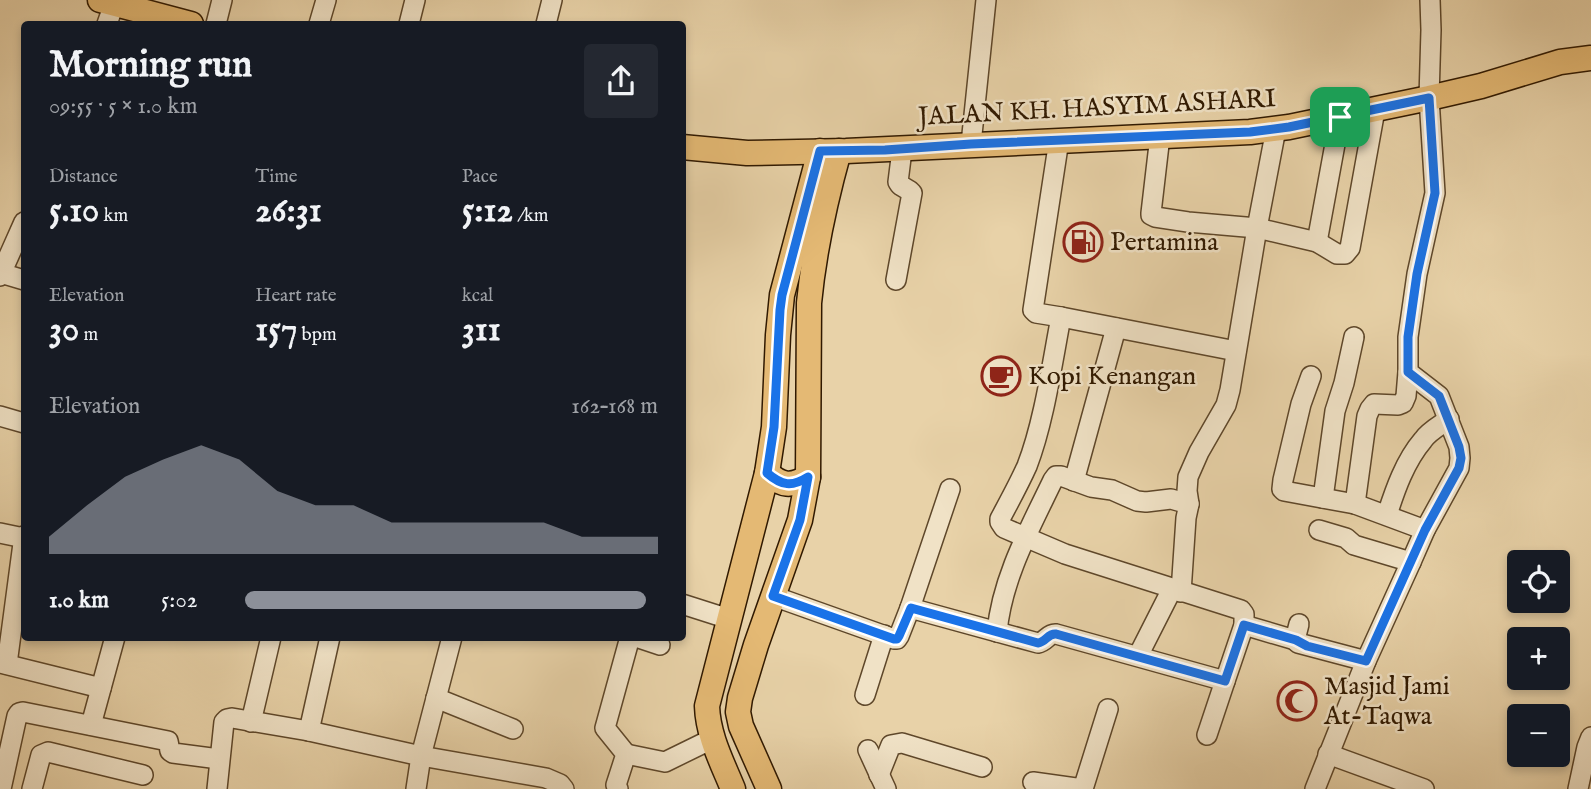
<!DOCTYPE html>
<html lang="en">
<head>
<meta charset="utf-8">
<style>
  :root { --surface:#171b24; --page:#242831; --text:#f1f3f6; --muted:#9ea1a6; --accent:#8c9099 }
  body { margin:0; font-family:"IM FELL English",serif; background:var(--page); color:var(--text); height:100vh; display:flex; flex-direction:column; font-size:26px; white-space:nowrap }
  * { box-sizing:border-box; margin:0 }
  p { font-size:23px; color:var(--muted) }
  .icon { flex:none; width:38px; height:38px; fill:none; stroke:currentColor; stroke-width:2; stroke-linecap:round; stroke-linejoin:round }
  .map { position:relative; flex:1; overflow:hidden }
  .sheet { position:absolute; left:21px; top:21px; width:665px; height:620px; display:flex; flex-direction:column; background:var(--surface); border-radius:7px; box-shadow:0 4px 10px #0003 }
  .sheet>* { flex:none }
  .fabs { position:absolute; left:1507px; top:550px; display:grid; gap:14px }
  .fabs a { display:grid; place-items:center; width:63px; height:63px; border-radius:7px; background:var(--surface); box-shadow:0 4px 10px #0003; font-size:35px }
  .pin { position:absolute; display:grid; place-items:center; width:60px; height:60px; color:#fff; margin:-30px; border-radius:14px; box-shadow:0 4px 10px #0006 }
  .round { display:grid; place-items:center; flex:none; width:74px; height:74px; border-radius:7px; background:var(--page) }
  .overview { display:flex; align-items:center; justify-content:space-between; height:119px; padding:0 28px }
  h1 { font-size:38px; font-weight:800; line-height:52px }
  .figures { display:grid; grid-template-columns:repeat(3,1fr); gap:10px; height:119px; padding:7px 28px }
  .figures div { display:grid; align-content:center }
  .figures b { font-size:35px; font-weight:800 }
  .figures small { font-size:19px; font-weight:400 }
  .figures p { font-size:19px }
  .chart { height:196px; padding:14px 28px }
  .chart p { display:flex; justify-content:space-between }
  .chart svg { width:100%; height:126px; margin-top:7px; fill:var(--accent); opacity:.7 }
  ul { padding:0 28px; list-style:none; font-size:23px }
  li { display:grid; grid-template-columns:112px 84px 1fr; align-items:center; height:52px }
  li i { height:18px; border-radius:9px; background:var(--accent) }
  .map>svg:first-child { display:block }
</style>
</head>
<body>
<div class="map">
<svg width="1591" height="789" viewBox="0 0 1591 789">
  <rect width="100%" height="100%" fill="#e8d2a8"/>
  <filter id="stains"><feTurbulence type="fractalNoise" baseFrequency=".00286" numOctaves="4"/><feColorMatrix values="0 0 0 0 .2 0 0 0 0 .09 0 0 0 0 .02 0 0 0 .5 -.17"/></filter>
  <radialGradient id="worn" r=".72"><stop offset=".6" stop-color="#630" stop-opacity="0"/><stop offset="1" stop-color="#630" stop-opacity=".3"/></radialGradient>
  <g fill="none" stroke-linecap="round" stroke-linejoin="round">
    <g stroke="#5e472a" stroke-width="22">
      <g id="minor">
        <path d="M107 24 114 4"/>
        <path d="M216 24 222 0"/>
        <path d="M319 24 326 0"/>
        <path d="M409 24 415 0"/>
        <path d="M546 24 552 0"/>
        <path d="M1160 136 1151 213V215L1155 217 1188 222 1257 228 1317 242 1337 254H1345L1350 248 1375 110"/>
        <path d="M1059 140 1033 310 1036 313 1061 317C1052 364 1044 422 1027 466 1019 484 1009 502 1000 519V522L1004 528 1065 554 1241 610 1244 614V625L1225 681"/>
        <path d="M971 144 986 0"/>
        <path d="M1317 242 1340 117"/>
        <path d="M1 273 24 280"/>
        <path d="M0 276 24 222"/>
        <path d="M896 280 912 193 910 191 900 185 898 182 902 150"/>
        <path d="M1061 317 1236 351"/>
        <path d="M1311 376 1301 404 1283 480 1282 489 1284 491 1355 504 1425 530"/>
        <path d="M0 416 24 423"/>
        <path d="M1074 481 1116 328"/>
        <path d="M1323 498 1335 411 1344 383 1354 337"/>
        <path d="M1355 504 1367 416 1370 409 1374 404 1398 405 1403 403 1406 396 1408 372"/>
        <path d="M1387 515C1395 490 1405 461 1423 440 1429 431 1441 425 1449 419"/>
        <path d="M1319 530 1346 538 1354 545 1411 562"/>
        <path d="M0 533 24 538"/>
        <path d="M1181 592 1186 518 1189 504 1187 491 1188 477 1199 452 1226 405 1230 390 1257 228 1276 129"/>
        <path d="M773 596 894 639H897L899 636 910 608 1038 643C1046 642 1048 633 1056 634L1225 681 1207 735"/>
        <path d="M682 604 729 619"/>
        <path d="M910 608 950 489"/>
        <path d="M1299 624 1295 640 1298 643 1366 661"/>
        <path d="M1244 625 1295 640"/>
        <path d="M997 632C1002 578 1030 528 1053 480L1056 476H1061L1091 487 1112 490 1137 501 1146 502 1171 499 1189 504"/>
        <path d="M636 637 660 645"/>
        <path d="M1138 656 1172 589"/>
        <path d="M0 663 101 688"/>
        <path d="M7 664 24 536"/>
        <path d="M865 695 884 635"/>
        <path d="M436 698 513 729"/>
        <path d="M251 722 271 637"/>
        <path d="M91 725 115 637"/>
        <path d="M309 731 330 637"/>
        <path d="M868 750 886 789"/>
        <path d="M626 754 665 762 712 739"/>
        <path d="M1328 754 1424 789"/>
        <path d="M879 775 891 745 902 743 982 767"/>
        <path d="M1033 782 1083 789"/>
        <path d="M1 789 17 716 19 713 23 712 168 741 170 751 173 753 219 759"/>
        <path d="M32 789 41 755 48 752 143 775"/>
        <path d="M217 789 224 722 227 719 232 718 309 731 421 756 546 778 560 784 564 789"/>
        <path d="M416 789 421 756 452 637"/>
        <path d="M618 789 616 785 626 754 605 728 630 637"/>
        <path d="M1083 789 1108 709"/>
        <path d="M1315 789 1366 661 1411 562 1425 530 1459 468 1460 458 1459 447 1439 396 1408 372V337L1417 274 1435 193 1429 98 1431 30 1430 0"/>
        <path d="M1578 789 1587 747 1591 737"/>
      </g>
    </g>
    <g stroke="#301900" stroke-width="27">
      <g id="major">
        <path d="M100 0 191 24"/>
        <path d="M682 147 747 153 846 151 1250 132 1289 127 1429 98 1481 86 1560 62 1591 58"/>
        <path d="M767 473C782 486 791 487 808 477"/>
        <path d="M733 789C722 762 708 736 707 706L767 473 774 427 778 335 782 295 820 151"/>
        <path d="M769 789 741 726 738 712 740 698 756 645 800 520 808 477 809 303C814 251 825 201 839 151"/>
      </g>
    </g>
    <use href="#minor" stroke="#f0e2c6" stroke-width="19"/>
    <use href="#major" stroke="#e4b974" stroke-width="24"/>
  </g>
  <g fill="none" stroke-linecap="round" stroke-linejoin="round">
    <g stroke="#fff" stroke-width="14">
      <path id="route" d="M1429 98 1435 193 1417 274 1408 337V372L1439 396 1459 447 1461 458 1459 468 1425 530 1366 661 1307 646 1296 640 1244 625 1225 681 1056 634C1048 633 1046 642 1038 643L911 608 899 636 897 639H894L773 596 800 520 808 477C792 487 782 486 767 473L774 427 780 310 782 295 820 151 885 150 971 144 1250 132 1289 127Z"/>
    </g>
    <use href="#route" stroke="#1a73e8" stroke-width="9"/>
  </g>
  <defs>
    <g id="fuel-ring" transform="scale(2.0125)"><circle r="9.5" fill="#f0e2c6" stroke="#8f2418" stroke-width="1.5"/><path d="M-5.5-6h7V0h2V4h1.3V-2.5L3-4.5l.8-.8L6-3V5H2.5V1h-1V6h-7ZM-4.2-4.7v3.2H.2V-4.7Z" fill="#8f2418"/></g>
    <g id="cafe-ring" transform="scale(2.0125)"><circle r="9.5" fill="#f0e2c6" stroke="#8f2418" stroke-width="1.5"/><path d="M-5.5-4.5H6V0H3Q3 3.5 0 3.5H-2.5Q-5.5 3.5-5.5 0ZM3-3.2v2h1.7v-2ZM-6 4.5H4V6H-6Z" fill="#8f2418"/></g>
    <g id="mosque-ring" transform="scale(2.0125)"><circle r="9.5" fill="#f0e2c6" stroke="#8f2418" stroke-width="1.5"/><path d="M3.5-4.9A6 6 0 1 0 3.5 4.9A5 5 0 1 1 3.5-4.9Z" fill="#8f2418"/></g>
  </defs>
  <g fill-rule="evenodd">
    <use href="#fuel-ring" x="1083" y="242"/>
    <use href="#cafe-ring" x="1001" y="376"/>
    <use href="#mosque-ring" x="1297" y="701"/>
  </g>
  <g text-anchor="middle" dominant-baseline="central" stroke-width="5" stroke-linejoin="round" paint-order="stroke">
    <g font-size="26" fill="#301900" stroke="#f0e2c6">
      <text transform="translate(1097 108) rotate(-3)">JALAN KH. HASYIM ASHARI</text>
    </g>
    <g font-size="26" fill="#301900" stroke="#f0e2c6" text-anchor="start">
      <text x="1110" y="242">Pertamina</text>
      <text x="1028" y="376">Kopi Kenangan</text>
      <text x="1324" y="686">Masjid Jami<tspan x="1324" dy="30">At-Taqwa</tspan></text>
    </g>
  </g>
  <rect width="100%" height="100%" filter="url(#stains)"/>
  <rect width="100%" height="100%" fill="url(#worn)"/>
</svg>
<div class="fabs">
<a><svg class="icon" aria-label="locate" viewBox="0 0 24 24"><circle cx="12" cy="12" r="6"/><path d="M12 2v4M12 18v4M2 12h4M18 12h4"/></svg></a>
<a>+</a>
<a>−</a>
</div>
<div class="pin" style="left:1340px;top:117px;background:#1e9e55"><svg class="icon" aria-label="arrive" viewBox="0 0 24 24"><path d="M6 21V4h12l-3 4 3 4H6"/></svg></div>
<section class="sheet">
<div class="overview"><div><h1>Morning run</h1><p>09:55 · 5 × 1.0 km</p></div><a class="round"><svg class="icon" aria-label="share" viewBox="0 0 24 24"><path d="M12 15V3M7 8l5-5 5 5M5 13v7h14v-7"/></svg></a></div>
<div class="figures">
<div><p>Distance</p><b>5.10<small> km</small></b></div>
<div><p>Time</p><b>26:31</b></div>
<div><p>Pace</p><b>5:12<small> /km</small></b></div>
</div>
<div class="figures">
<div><p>Elevation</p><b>30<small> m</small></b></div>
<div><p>Heart rate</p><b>157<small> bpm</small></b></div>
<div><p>kcal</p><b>311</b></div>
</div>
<div class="chart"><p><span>Elevation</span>162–168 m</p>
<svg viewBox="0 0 160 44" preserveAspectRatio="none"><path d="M0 44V38L10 27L20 17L30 11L40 6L50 11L60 22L70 27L80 27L90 33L100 33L110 33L120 33L130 33L140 38L150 38L160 38V44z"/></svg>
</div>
<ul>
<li><b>1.0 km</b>5:02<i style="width:97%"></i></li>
</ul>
</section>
</div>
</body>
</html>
